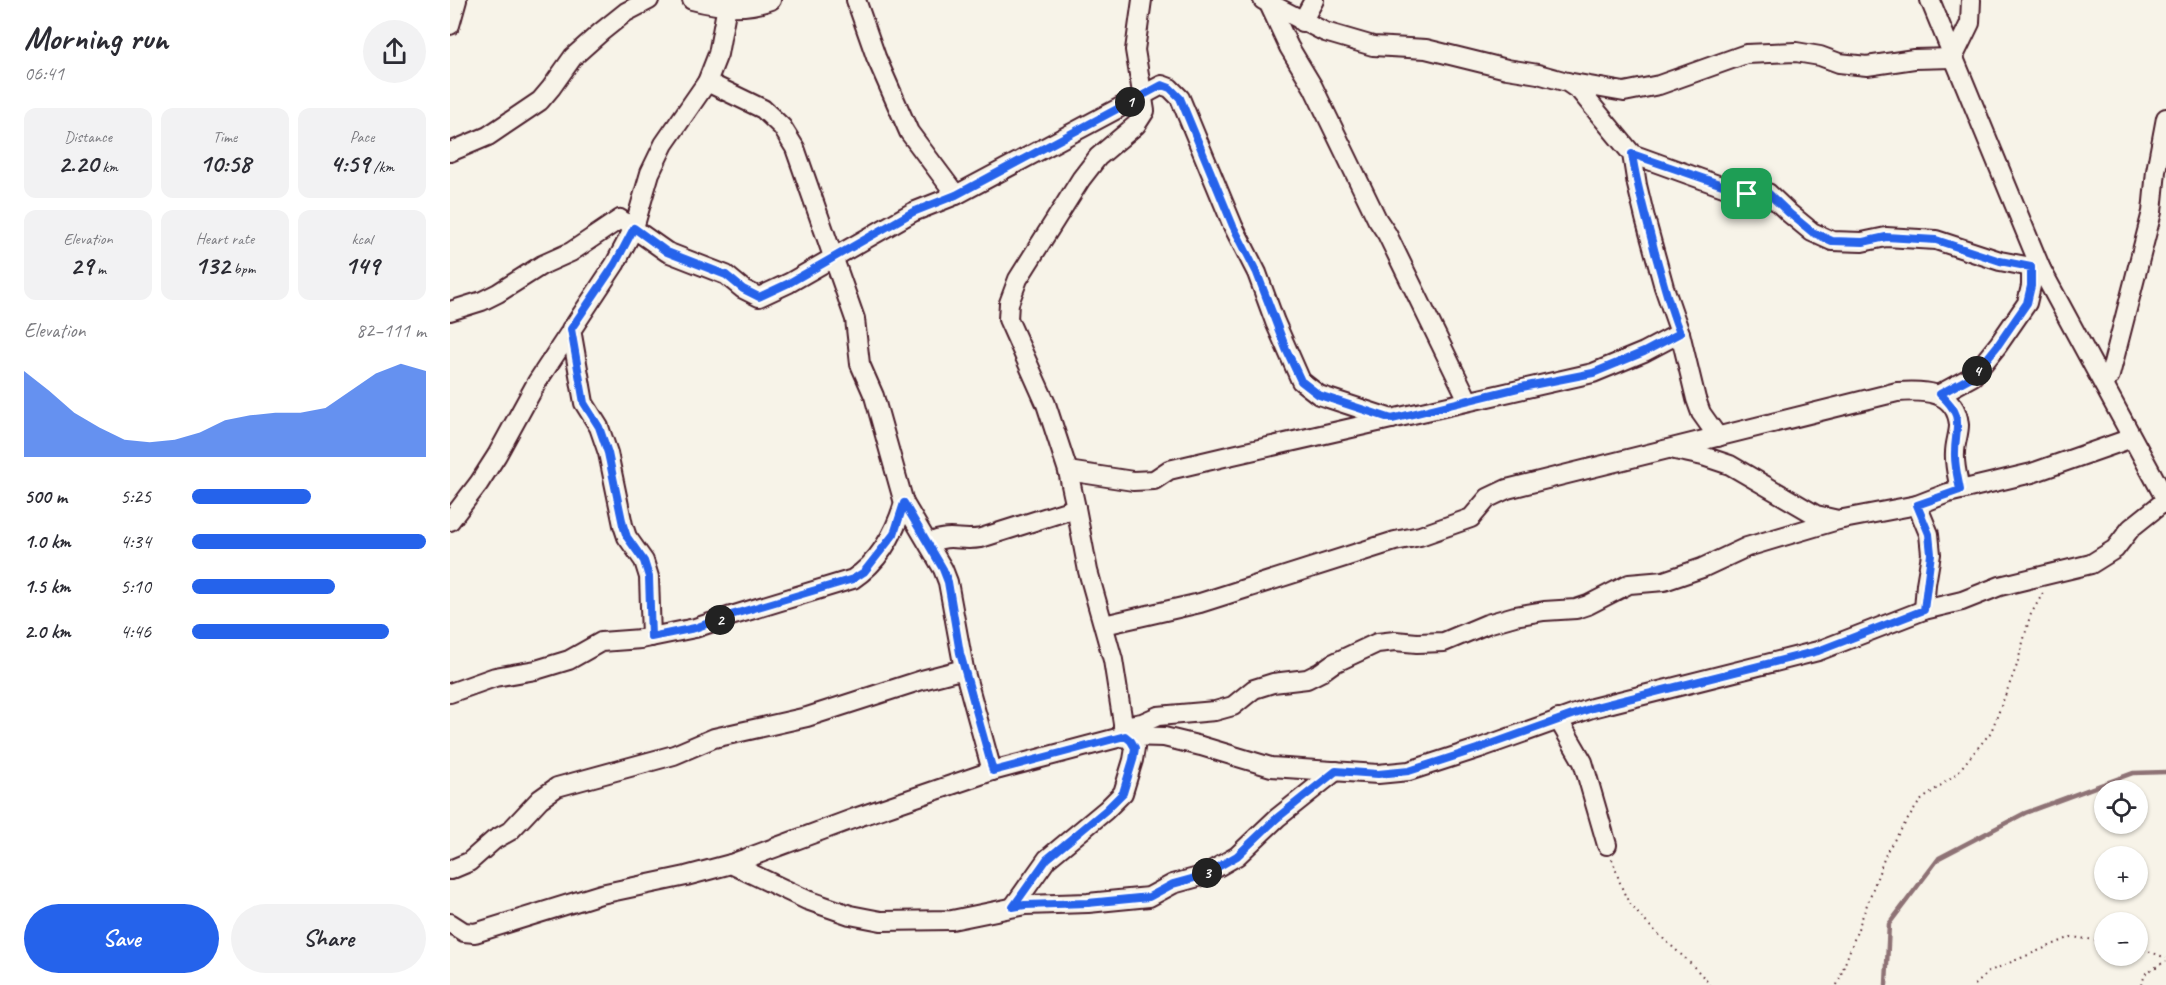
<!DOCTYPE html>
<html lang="en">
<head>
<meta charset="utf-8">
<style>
  :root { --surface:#fff; --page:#f2f2f3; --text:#2b2b33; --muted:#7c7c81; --accent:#2563eb }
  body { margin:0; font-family:Caveat,sans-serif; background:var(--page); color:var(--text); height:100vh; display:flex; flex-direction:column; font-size:22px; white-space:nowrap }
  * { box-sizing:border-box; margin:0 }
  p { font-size:20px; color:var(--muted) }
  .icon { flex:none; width:33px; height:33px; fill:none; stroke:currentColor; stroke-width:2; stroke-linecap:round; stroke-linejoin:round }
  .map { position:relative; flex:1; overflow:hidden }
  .details { display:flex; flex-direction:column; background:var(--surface); width:450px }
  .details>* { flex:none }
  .fabs { position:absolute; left:1644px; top:780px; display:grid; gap:12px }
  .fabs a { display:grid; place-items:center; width:54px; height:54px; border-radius:50%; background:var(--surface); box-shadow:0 2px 4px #0004; font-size:30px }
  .pin { position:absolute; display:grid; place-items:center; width:51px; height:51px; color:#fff; margin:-26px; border-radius:12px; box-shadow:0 3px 9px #0006 }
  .km { position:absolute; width:30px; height:30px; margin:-15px; border-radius:50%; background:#222; color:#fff; font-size:16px; line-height:30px; text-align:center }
  .round { display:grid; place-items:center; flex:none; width:63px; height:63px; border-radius:32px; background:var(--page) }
  .headline { display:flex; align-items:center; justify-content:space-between; height:102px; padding:0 24px }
  h1 { font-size:33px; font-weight:700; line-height:45px }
  .metrics { display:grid; grid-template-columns:repeat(3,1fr); gap:9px; height:102px; padding:6px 24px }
  .metrics div { display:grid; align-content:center; border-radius:12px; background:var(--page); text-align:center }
  .metrics b { font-size:26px; font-weight:700 }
  .metrics small { font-size:16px; font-weight:400 }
  .metrics p { font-size:16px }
  .chart { height:168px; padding:12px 24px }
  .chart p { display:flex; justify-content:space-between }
  .chart svg { width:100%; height:108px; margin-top:6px; fill:var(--accent); opacity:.7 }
  .action { display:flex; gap:12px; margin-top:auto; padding:12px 24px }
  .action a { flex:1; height:69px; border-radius:36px; background:var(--accent); color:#fff; font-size:24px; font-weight:700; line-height:69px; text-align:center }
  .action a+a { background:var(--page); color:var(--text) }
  ul { padding:0 24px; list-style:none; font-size:20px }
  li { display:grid; grid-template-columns:96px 72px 1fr; align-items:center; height:45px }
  li i { height:15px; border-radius:8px; background:var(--accent) }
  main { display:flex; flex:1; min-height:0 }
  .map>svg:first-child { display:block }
</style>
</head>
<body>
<main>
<section class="details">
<div class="headline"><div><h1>Morning run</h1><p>06:41</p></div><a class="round"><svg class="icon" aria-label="share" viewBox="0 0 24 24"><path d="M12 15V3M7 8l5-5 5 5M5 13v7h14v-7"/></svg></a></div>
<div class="metrics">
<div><p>Distance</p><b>2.20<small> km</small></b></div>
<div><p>Time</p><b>10:58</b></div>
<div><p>Pace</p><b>4:59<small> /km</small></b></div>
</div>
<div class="metrics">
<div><p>Elevation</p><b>29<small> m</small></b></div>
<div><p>Heart rate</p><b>132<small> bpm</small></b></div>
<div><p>kcal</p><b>149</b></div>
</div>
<div class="chart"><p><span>Elevation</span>82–111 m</p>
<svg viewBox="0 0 160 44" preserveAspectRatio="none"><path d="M0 44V9L10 17L20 26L30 32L40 37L50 38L60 37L70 34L80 29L90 27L100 26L110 26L120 24L130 17L140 10L150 6L160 9V44z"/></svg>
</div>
<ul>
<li><b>500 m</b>5:25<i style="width:51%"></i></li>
<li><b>1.0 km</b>4:34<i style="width:100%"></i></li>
<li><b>1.5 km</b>5:10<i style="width:61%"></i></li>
<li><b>2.0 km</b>4:46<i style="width:84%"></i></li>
</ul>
<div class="action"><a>Save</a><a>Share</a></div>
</section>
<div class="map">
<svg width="1716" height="985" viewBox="0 0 1716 985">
  <rect width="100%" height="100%" fill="#f7f3e8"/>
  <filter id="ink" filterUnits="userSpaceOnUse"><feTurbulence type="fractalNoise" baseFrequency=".0167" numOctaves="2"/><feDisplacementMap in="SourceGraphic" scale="12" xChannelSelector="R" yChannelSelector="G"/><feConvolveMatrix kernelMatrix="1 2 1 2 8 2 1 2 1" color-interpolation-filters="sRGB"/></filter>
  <g filter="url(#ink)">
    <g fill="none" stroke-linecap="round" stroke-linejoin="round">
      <path stroke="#8e7275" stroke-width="4.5" d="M1436 985 1439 924 1489 858 1575 813 1683 773 1716 772"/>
      <g stroke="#4a1f2b" stroke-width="22">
        <g id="minor">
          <path d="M242 0C268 7 296 10 321 0"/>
          <path d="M406 0 426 57 459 132 506 195"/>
          <path d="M813 0 875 32 923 46 976 49 1057 69 1088 74 1117 82 1130 91 1182 154 1290 193C1299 194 1310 189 1318 193L1339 213 1362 232 1382 241 1412 242 1436 237 1486 240 1550 261 1591 269"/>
          <path d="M1480 0 1591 269 1716 500"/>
          <path d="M819 4 839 47 863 87 927 219 937 234 1018 400"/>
          <path d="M852 22 864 0"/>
          <path d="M0 25 7 0"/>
          <path d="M257 82 313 109 332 127 345 148 405 319 410 364 424 396 454 503 493 569 498 582 514 669"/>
          <path d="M1117 82 1174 92 1209 85 1296 54 1346 52 1370 56 1389 63 1417 66 1464 59 1503 58 1520 23 1521 0"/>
          <path d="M0 152 38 136 90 101 101 88 123 57 151 32 176 12 199 0"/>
          <path d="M1182 154 1187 185 1195 218 1214 287 1230 333 1246 399 1251 413 1268 437"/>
          <path d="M0 311 32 301 48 293 92 265 121 252 170 219 217 252 276 275 293 289 309 297 339 283 463 212 506 195 712 85 720 88 730 98 783 226 807 273 825 322 851 381 869 395 942 419"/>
          <path d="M121 329 134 403 149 427 158 453 173 525 177 537 194 561 199 577 201 637"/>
          <path d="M1654 385 1660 375 1702 212 1706 171 1716 118"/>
          <path d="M1490 394 1523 376 1548 345 1577 303 1581 286V267"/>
          <path d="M1225 450 1253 456 1280 465 1366 515 1388 520 1467 505"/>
          <path d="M618 471 683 481 704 480 719 470 774 457 1143 373 1194 352 1230 333"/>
          <path d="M626 508 618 471 596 404 558 319 559 303 568 279 631 179 648 157 686 125 695 111 685 50 692 0"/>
          <path d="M0 521 29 483 47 455 87 382 165 264 184 228 200 173 214 144 257 82 268 54 278 0"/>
          <path d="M479 543C502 533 509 542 531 538L626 508 638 571 663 660 675 736 681 741 685 748 683 760 673 793 656 810 597 859 563 907"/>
          <path d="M1474 610 1476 584 1481 554 1479 534 1467 505 1498 493 1582 473 1682 438"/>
          <path d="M654 625 750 603 945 541 970 536 1021 518 1038 498 1057 489 1447 392C1473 390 1506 390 1509 425 1509 434 1505 443 1505 453 1504 465 1508 478 1510 490"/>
          <path d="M0 693 45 677 86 670 119 660 151 642 191 639 245 628 281 616 403 579C430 561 445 533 454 503"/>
          <path d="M1108 719 1133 762 1157 845"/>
          <path d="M673 726 692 723 708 716 765 711 783 706 804 689 823 683 857 679 871 672 882 664 927 643 945 641 967 643 994 642 1037 624 1065 616 1094 611 1126 609 1138 605 1179 584 1214 581 1252 568 1297 547 1388 520"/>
          <path d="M281 864 405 818 542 771"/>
          <path d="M0 870 19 862 44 840 60 831 90 799 107 787 224 755 264 738 357 717 472 680 514 669 542 771 675 736 714 737 751 746 821 767 928 774 959 771 1030 748 1142 708 1368 651 1474 610 1512 601 1550 586 1641 564 1665 549 1681 528 1716 500"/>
          <path d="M0 923 14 932 25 933 151 894 236 876 281 864 357 900 400 915 431 921 502 920 575 905 638 903 699 897 723 884 752 876 787 856 827 818 886 771"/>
        </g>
      </g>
      <g stroke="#4a1f2b" stroke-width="2" stroke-dasharray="1.5 4.5" stroke-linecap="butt">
        <path d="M1162 859C1167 872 1171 890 1179 902 1202 934 1236 954 1260 985"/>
        <path d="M1688 947 1716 958"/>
        <path d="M1387 985 1437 851 1470 801 1507 773 1541 732 1567 665 1580 616 1593 593"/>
        <path d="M1525 985 1540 971 1621 937 1654 941"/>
        <path d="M1691 985 1696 973 1716 961"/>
      </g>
      <use href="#minor" stroke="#f7f3e8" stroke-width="18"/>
    </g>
  </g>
  <g fill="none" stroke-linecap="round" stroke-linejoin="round" filter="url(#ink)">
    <g stroke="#fff" stroke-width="12">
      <path id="route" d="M712 85 720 88 730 98 783 226 807 273 836 349 851 381 869 395 942 419 1072 387 1143 373 1194 352 1230 333C1219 307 1213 280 1205 253 1197 220 1187 188 1182 154L1278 187C1284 190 1290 194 1297 194 1305 194 1310 190 1318 193L1339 213 1362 232 1382 241 1413 242 1436 237 1486 240 1550 261 1581 267V286L1577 303 1548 345 1523 376 1490 394C1517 418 1504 427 1505 456 1505 467 1508 479 1510 490L1467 505 1479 534 1481 554 1474 610 1368 651 1142 708 1030 748 959 771 928 774 886 771 827 818 787 856 752 876 723 884 699 897 638 903 575 905 563 907 597 859 656 810 673 793 683 760 685 748 681 741 675 736 543 771 510 653 498 582 493 569 454 503 444 534 414 572 403 579 281 615 245 628 201 637 199 577 194 561 177 537 173 525 158 453 149 427 134 403 121 329 165 264 184 228 217 252 276 275 293 289 309 297 339 283 463 212 506 195Z"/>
    </g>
    <use href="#route" stroke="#2563eb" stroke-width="8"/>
  </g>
</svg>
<div class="fabs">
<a><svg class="icon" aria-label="locate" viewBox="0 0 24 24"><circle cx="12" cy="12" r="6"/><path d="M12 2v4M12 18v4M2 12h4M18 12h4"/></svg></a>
<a>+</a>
<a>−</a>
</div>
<div class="pin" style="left:1297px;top:194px;background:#1e9e55"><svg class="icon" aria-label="arrive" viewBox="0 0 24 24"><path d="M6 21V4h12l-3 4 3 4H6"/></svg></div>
<b class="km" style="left:680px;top:102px">1</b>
<b class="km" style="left:270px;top:620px">2</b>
<b class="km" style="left:757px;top:873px">3</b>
<b class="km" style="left:1527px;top:371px">4</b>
</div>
</main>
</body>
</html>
